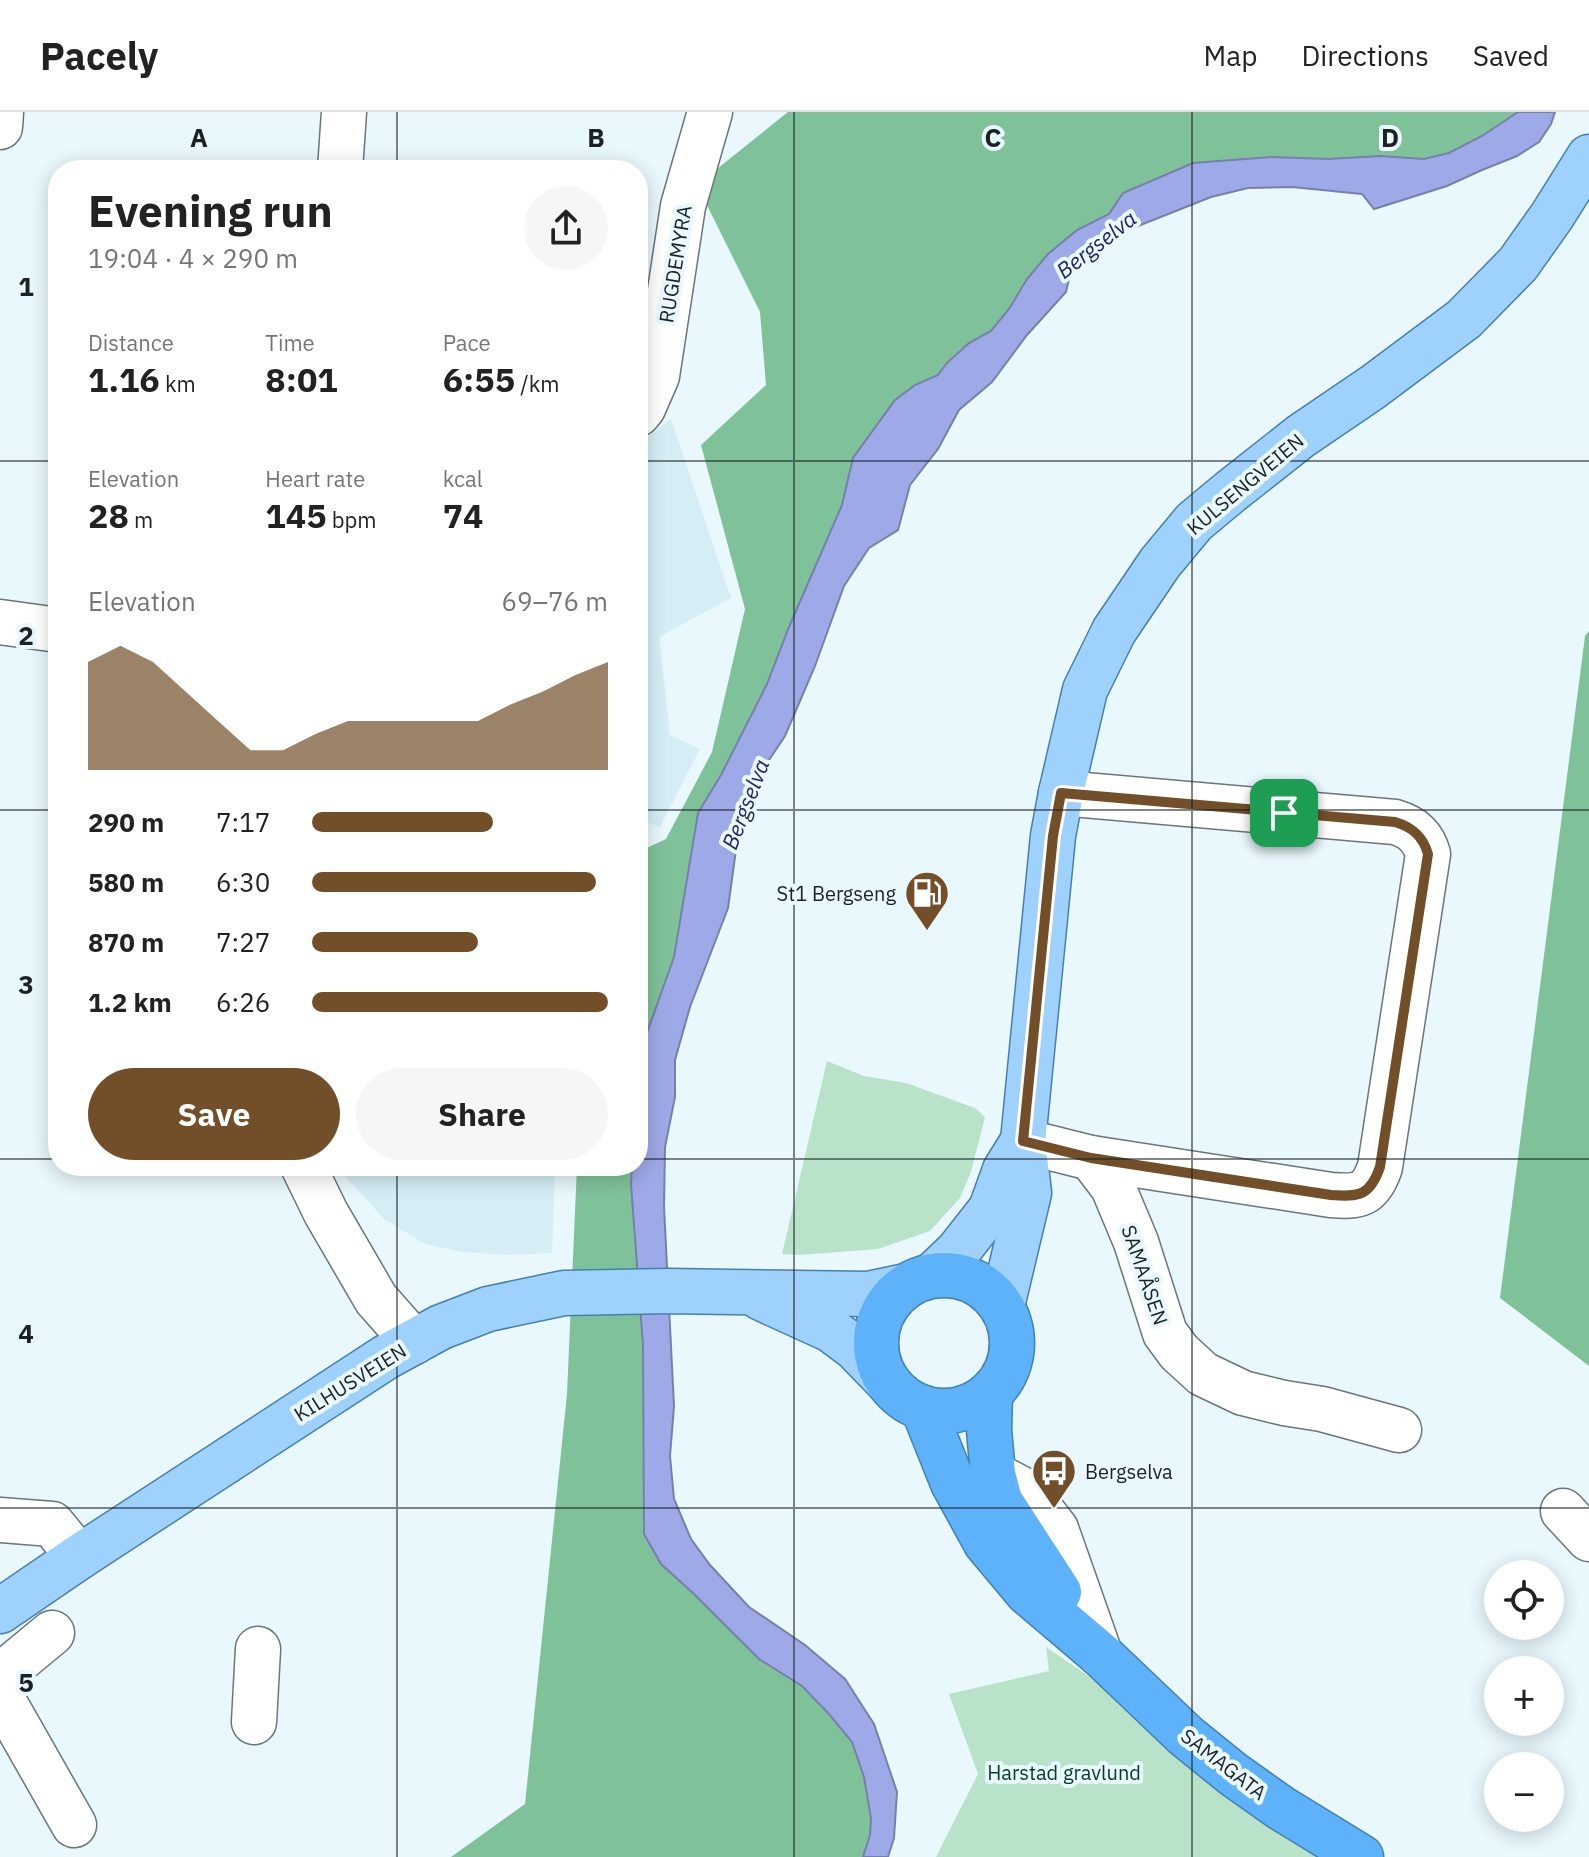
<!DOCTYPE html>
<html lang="en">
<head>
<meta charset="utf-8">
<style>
  :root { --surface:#fff; --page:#f6f6f6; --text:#222; --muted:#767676; --line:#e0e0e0; --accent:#724f28 }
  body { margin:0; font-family:"IBM Plex Sans",sans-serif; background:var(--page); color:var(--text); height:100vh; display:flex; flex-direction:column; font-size:30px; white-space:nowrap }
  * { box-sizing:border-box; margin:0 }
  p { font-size:26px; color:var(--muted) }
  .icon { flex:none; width:44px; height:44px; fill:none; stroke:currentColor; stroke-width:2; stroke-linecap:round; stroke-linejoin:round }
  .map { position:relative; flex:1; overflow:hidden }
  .drawer { position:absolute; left:48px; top:48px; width:600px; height:1016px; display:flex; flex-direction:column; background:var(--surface); border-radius:32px; box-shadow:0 4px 20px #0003 }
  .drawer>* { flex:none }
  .buttons { position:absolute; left:1484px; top:1448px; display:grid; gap:16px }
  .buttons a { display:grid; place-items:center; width:80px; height:80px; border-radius:50%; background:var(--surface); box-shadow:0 4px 20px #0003; font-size:40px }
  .pin { position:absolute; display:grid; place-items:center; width:68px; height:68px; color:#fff; margin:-34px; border-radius:16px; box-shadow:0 4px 12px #0006 }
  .round { display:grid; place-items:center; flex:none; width:84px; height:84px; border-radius:42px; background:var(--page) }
  .overview { display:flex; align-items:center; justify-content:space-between; height:136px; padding:0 40px }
  h1 { font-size:44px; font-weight:800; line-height:60px }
  .figures { display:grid; grid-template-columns:repeat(3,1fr); gap:12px; height:136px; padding:8px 40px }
  .figures div { display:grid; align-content:center }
  .figures b { font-size:34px; font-weight:800 }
  .figures small { font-size:22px; font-weight:400 }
  .figures p { font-size:22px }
  .chart { height:224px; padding:16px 40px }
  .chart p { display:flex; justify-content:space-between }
  .chart svg { width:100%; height:144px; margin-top:8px; fill:var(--accent); opacity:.7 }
  .action { display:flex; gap:16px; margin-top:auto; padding:16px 40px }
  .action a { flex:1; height:92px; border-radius:48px; background:var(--accent); color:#fff; font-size:32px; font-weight:800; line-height:92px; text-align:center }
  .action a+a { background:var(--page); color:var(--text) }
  ul { padding:0 40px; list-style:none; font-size:26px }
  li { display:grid; grid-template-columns:128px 96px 1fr; align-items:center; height:60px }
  li i { height:20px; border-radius:10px; background:var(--accent) }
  header { display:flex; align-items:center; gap:48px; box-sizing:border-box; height:112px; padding:0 40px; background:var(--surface); border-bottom:2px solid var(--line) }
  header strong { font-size:38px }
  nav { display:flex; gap:44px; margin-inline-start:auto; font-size:28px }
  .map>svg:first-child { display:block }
</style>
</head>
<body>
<header>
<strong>Pacely</strong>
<nav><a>Map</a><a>Directions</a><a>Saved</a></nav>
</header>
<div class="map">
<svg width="1589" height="1745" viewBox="0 0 1589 1745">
  <rect width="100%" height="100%" fill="#e8f8fd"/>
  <g fill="#d5eef5">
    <path d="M671 307 731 486 659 525 670 623 700 637 660 715 638 707V333Z"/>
    <path d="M336 1054H555L552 1141 509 1143 462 1140 425 1132 384 1107Z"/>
  </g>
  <g fill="#b9e3c8">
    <path d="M827 949 864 964 906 971 975 996 985 1005 971 1060 960 1086 930 1119 878 1137 800 1143 782 1142Z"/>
    <path d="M1046 1535 1109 1578 1328 1745H936L978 1662 949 1582 1049 1559Z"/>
  </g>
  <g fill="#7fc29a">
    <path d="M788 0H1518L1482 24 1449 42 1423 47 1380 44 1328 47 1271 45 1193 51 1123 81 1109 102 1077 118 1027 167 1009 197 991 219 969 231 947 251 938 263 915 273 853 346 842 393 789 515 767 572 721 663 698 701 674 845 638 952V740L666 727 712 640 745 497 701 333 766 273 760 200 697 73Z"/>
    <path d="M1589 519V1254L1500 1186 1585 524Z"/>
    <path d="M577 1054H632L643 1233 644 1361 661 1452 694 1482 759 1547 802 1574 829 1602 852 1630 864 1665 871 1706 870 1723 863 1745H451L525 1692 567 1282Z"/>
  </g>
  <path fill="#9ea9e7" stroke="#7780ac" stroke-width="2" d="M1518 0H1555L1551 12 1539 30 1517 44 1482 58 1447 74 1374 97 1362 82 1292 75 1248 76 1211 85 1128 118 1108 131 1085 139 1072 154 1066 180 1027 223 992 270 959 298 938 337 910 373 898 418 869 436 844 474 815 554 785 624 763 657 750 683 739 716 728 796 690 895 675 948V985L665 1035 664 1095 674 1294 670 1344 674 1387 691 1427 710 1453 749 1495 805 1533 845 1567 874 1612 897 1680 894 1726 888 1745H863L870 1723 871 1706 864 1665 852 1630 829 1602 802 1574 759 1547 694 1482 661 1452 644 1422 643 1233 631 1072 632 1054H638L639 943 674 845 698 701 721 663 767 572 789 515 842 393 853 346 895 288 915 273 938 263 947 251 969 231 991 219 1009 197 1027 167 1048 142 1077 118 1109 102 1123 81 1193 51 1271 45 1328 47 1380 44 1424 47 1449 41 1482 24Z"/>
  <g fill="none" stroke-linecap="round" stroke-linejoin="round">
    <g stroke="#69767a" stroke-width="47">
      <g id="minor">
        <path d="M0 15 1 0"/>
        <path d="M340 58 344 0"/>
        <path d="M638 302 643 296 657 264 683 94 710 0"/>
        <path d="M0 510 58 518"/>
        <path d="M1023 1029 1091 1046 1331 1083C1359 1085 1370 1084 1380 1055L1428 742C1423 724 1412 715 1395 710L1061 681"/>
        <path d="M1091 1046 1113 1075 1136 1130 1165 1221 1179 1240 1203 1262 1243 1281 1284 1291 1322 1297 1399 1318"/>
        <path d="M303 1054 326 1101 376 1187 414 1230"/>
        <path d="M993 1362 1027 1380 1056 1417 1100 1542"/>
        <path d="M1563 1399 1589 1427"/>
        <path d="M0 1408 52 1412 79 1445"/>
        <path d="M0 1564 52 1521"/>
        <path d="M0 1583 74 1713"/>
        <path d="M254 1610 258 1537"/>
      </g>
    </g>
    <g stroke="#4680af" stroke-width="47">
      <g id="major">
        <path d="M933 1163 958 1139 991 1097 1005 1058 1023 1029"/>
        <path d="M761 1186 831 1218 855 1236 889 1271"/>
        <path d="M1002 1194 1029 1081 1023 1029 1053 724 1061 681 1085 578 1114 519 1160 451 1194 410 1230 380 1301 324 1373 275 1464 207 1518 152 1552 104 1589 45"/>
        <path d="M0 1499 79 1445 386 1245 441 1215 488 1197 564 1181 668 1179 868 1182 906 1174"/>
      </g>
    </g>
    <g stroke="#4680af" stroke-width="47">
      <g id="highway">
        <circle cx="944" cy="1231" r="68"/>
        <path d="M990 1282 989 1318 993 1362 1000 1389 1059 1480"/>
        <path d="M923 1296 953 1371 986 1431 1027 1480 1100 1542 1186 1624 1233 1662 1281 1696 1361 1745"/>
      </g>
    </g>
    <use href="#minor" stroke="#fff" stroke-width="44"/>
    <use href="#major" stroke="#9ed1fc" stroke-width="44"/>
    <use href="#highway" stroke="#5db2fa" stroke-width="44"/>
  </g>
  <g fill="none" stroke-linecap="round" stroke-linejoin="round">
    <g stroke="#fff" stroke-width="16">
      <path id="route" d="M1061 681 1395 710C1412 715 1423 724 1428 742L1380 1055C1370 1084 1359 1085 1331 1083L1091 1046 1023 1029 1053 724Z"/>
    </g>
    <use href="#route" stroke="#724f28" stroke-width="10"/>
  </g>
  <path fill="none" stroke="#1c2223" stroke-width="2" stroke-opacity="0.55" d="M397 0V58M794 0V1745M1192 0V1745M0 349H58M638 349H1589M0 698H58M638 698H1589M0 1047H58M638 1047H1589M397 1054V1745M0 1396H1589"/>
  <defs>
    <g id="fuel-pin" transform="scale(2.3)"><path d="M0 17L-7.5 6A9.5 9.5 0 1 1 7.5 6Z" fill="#724f28" stroke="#e8f8fd"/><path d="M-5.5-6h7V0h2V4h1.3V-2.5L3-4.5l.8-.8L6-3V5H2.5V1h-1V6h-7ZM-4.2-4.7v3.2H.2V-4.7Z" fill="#fff"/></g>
    <g id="bus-pin" transform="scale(2.3)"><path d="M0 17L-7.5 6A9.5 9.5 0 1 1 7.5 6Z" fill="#724f28" stroke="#e8f8fd"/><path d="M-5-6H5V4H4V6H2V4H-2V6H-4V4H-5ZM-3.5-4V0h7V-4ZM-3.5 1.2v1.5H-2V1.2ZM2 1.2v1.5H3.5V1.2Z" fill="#fff"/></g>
  </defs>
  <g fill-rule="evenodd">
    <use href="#fuel-pin" x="927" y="781"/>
    <use href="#bus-pin" x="1054" y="1359"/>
  </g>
  <g text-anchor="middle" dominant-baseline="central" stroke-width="8" stroke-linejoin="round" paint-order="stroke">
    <g font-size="20" fill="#1c2223" stroke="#e8f8fd">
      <text transform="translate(675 152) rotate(-81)">RUGDEMYRA</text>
      <text transform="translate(1245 372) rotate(-40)">KULSENGVEIEN</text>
      <text transform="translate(1145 1163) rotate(71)">SAMAÅSEN</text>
      <text transform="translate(350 1270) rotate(-32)">KILHUSVEIEN</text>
      <text transform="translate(1224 1652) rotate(38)">SAMAGATA</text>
    </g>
    <g font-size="20" fill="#1c2223" stroke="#e8f8fd" text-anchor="end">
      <text x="896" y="781">St1 Bergseng</text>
      <text x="1085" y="1359" text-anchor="start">Bergselva</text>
    </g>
    <g font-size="20" fill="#063d23" stroke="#e8f8fd">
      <text x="1064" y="1660">Harstad gravlund</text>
    </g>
    <g font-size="22" font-style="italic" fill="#22236a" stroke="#e8f8fd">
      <text transform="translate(1096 132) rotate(-38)">Bergselva</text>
      <text transform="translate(745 692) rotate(-69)">Bergselva</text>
    </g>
  </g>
  <g font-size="26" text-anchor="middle" font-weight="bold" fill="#1c2223" stroke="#e8f8fd" stroke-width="8" stroke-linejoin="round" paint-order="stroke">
    <text x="199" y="35">A</text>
    <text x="596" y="35">B</text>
    <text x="993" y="35">C</text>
    <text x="1390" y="35">D</text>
    <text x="26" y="184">1</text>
    <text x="26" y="533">2</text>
    <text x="26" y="882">3</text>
    <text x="26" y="1231">4</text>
    <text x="26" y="1580">5</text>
  </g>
</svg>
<div class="buttons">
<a><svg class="icon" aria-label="locate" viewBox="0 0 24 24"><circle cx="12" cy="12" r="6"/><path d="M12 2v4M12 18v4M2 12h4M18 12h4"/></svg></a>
<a>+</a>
<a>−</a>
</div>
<div class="pin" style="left:1284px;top:701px;background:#1e9e55"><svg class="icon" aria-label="arrive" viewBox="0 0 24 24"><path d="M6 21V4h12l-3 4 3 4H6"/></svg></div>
<section class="drawer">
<div class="overview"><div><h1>Evening run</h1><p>19:04 · 4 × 290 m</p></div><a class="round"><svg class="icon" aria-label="share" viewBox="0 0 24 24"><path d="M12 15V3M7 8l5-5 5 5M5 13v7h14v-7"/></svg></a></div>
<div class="figures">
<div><p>Distance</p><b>1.16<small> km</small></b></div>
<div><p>Time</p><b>8:01</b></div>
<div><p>Pace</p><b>6:55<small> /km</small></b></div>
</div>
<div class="figures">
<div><p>Elevation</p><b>28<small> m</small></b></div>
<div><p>Heart rate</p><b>145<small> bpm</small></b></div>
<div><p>kcal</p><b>74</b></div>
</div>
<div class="chart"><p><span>Elevation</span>69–76 m</p>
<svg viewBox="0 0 160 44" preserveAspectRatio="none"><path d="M0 44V11L10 6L20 11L30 20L40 29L50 38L60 38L70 33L80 29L90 29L100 29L110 29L120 29L130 24L140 20L150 15L160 11V44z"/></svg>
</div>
<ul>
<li><b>290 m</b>7:17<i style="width:61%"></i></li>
<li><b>580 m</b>6:30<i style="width:96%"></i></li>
<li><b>870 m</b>7:27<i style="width:56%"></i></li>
<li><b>1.2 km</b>6:26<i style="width:100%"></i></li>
</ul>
<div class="action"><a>Save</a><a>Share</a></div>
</section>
</div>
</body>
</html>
